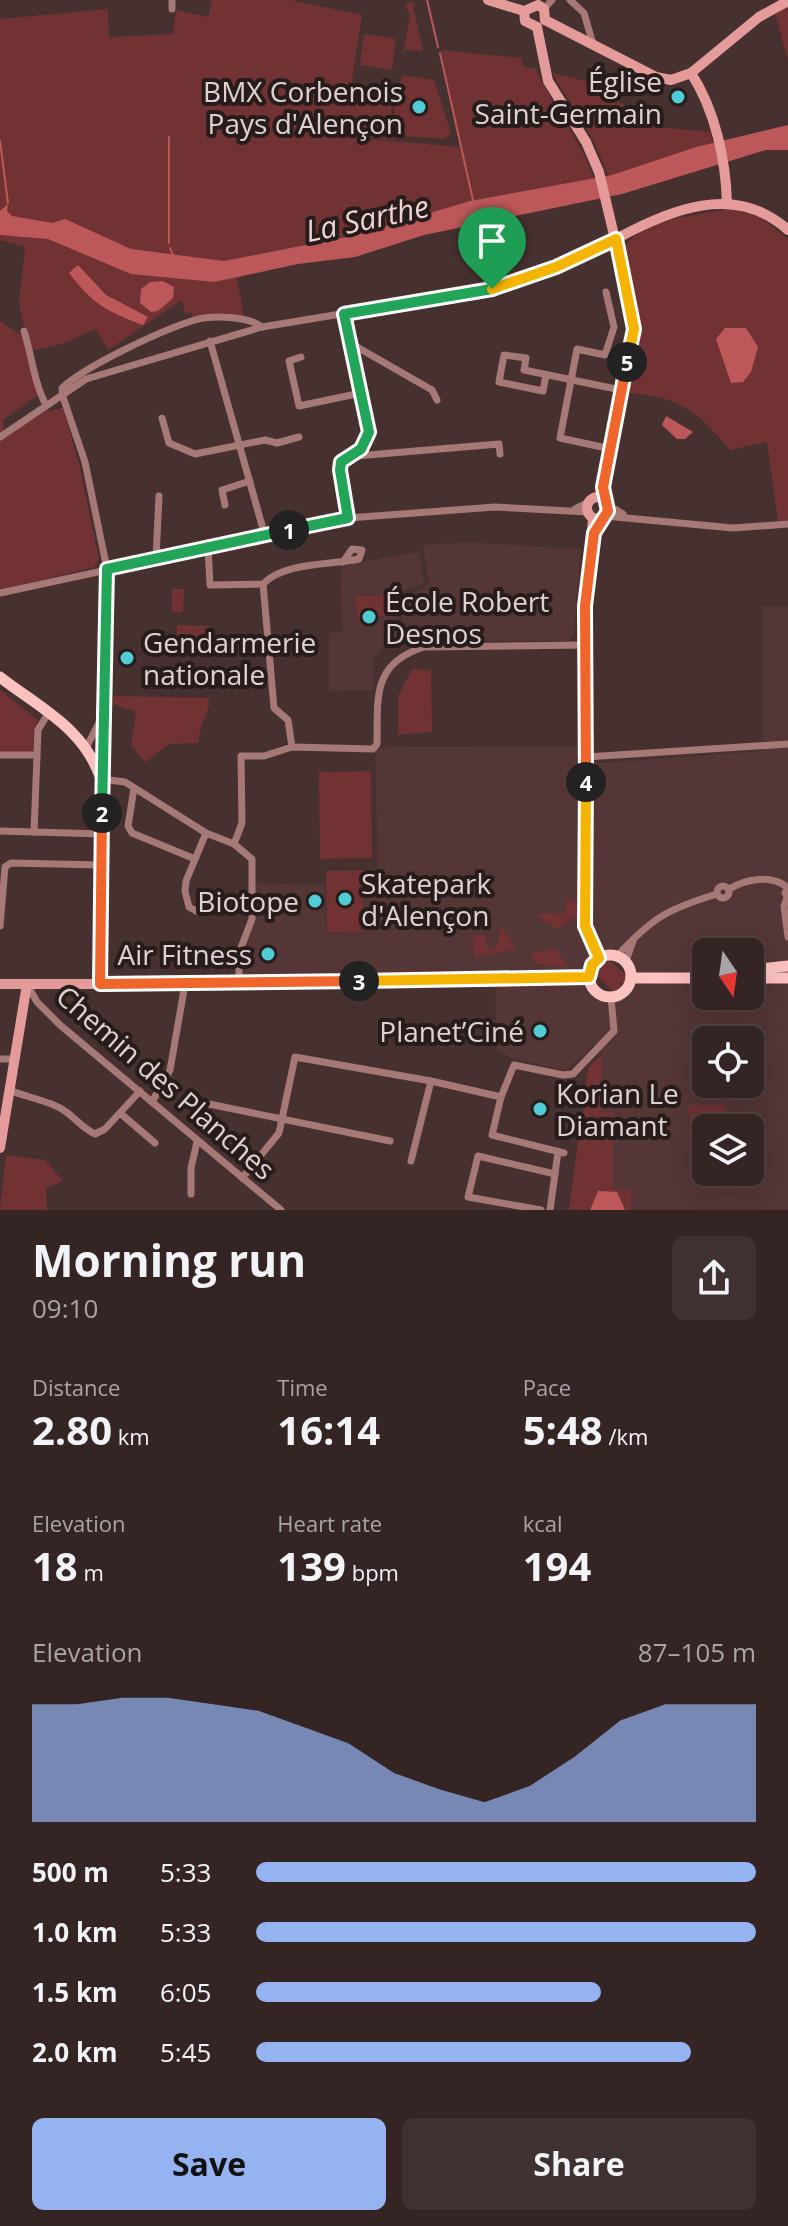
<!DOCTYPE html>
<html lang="en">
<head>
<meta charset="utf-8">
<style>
  :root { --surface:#342524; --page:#3f3131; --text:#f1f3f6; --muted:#a9a5a6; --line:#4e4241; --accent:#95b2f1 }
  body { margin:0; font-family:"Open Sans",sans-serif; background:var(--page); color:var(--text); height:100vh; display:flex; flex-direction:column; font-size:30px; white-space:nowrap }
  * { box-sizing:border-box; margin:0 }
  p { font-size:26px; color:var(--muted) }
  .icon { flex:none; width:44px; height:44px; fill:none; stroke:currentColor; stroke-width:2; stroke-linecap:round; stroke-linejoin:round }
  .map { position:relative; height:1210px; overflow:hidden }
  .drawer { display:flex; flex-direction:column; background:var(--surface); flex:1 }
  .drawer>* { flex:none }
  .needle { width:52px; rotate:167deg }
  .tools { position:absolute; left:692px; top:938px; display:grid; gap:16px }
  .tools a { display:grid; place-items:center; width:72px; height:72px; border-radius:12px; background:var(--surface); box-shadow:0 8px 32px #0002,0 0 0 2px var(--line); font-size:40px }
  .pin { position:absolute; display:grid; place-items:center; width:68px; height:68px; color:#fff; margin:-82px -34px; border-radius:50% 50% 50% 0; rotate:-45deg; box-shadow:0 0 8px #0007 }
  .pin .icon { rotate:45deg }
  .km { position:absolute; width:40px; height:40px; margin:-20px; border-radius:50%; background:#222; color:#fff; font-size:22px; line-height:40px; text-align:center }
  .round { display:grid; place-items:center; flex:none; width:84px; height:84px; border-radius:12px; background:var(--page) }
  .summary { display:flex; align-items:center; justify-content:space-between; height:136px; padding:0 32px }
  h1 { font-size:44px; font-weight:700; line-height:60px }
  .figures { display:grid; grid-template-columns:repeat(3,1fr); gap:12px; height:136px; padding:8px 32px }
  .figures div { display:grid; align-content:center }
  .figures b { font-size:40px; font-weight:700 }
  .figures small { font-size:22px; font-weight:400 }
  .figures p { font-size:22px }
  .chart { height:224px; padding:16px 32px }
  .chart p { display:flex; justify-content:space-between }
  .chart svg { width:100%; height:144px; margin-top:8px; fill:var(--accent); opacity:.7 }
  .primary-button { display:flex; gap:16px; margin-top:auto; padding:16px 32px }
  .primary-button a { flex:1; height:92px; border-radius:12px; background:var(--accent); color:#111; font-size:32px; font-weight:700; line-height:92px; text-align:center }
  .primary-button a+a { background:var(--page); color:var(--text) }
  ul { padding:0 32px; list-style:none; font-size:26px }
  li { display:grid; grid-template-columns:128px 96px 1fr; align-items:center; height:60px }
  li i { height:20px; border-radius:10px; background:var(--accent) }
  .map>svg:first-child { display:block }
</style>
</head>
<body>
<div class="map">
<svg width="788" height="1210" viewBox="0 0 788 1210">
  <rect width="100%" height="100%" fill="#463130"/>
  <g fill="#533635" fill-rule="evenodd">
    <path d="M468 542 581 549 574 634 568 641H470L469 638 402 642 401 601 429 584 423 545Z"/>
    <path d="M419 552 424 583 403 592 398 598 396 637 373 657 374 690 329 691V633L342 632 340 565Z"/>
    <path d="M762 606H788V977H750V952H706V996H750V978H788V1210H631V1190H613V1113H601L602 1054 595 1044 565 1071 509 1057 496 1049 495 979 239 983V953L252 919V883L325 885 326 934 360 932 367 870 378 869 375 747 586 746V757L599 763 763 751ZM613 955 627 964 631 978H698L629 986 619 997 604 996 595 991 589 972 602 956ZM706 1040H750V1084H706ZM706 1128H750V1172H706Z"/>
  </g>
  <g fill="#713233">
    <path d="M212 0H291L362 15 349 99 391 105 394 140 345 135 347 116 344 137 460 147 441 50 522 58V66L536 69C553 108 581 139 594 179L475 200 237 278 244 317H193L191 312 185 314 182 300 108 350 96 329 62 344 30 351 19 303 25 247 0 240V19L108 9 109 37 173 34 176 10 208 17Z"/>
    <path d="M409 2 417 5 413 6 423 51 406 50 403 54 410 15 405 5Z"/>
    <path d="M788 6V60L775 13Z"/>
    <path d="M364 34 396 39 392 70 360 65Z"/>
    <path d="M552 73 593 83 655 127 710 132 714 145 610 179 594 142Z"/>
    <path d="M402 75 434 80 451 133 444 139 403 136 397 132 392 91 398 90Z"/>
    <path d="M731 209 759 216 788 239V520L778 521 767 442 730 450C697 411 679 396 627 393L639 324 624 245 653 222Z"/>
    <path d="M0 321 23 336 40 394 3 420 4 434 0 437Z"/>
    <path d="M63 408 79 463 99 559 95 567 0 590V440L46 411Z"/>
    <path d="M172 589H184L183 612H172Z"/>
    <path d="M394 595 395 616 357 617 356 596Z"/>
    <path d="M177 625 210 626 209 650 176 649Z"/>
    <path d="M412 669 431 670 432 732 398 735V696Z"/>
    <path d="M0 690 38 720 33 752 0 753Z"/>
    <path d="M113 696 209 698C210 715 198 724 199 743L169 744 145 762 131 745 136 712 113 704Z"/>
    <path d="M371 771 372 858 320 859 319 772Z"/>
    <path d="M367 870 360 932 327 933 326 871Z"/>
    <path d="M567 898 577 902 578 915 557 929 539 919 537 914 566 913Z"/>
    <path d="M501 927 517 948 475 958 472 941 476 935H484L489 950 498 943Z"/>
    <path d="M556 949 569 968 536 964 531 953Z"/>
    <path d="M611 961 627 977 625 984 619 983 624 987 614 992 596 975 602 964Z"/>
    <path d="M602 1054 601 1112 613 1113V1189L631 1190V1210H569L588 1068Z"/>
    <path d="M722 1101 727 1111 735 1114V1128H706V1148H690L689 1105H722Z"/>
    <path d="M6 1155 45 1160 63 1181 46 1188 47 1210H0Z"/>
  </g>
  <g fill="#bd585a">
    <path d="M788 125V150H766L622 194 424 235 355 257 298 264 214 282 131 274 48 239 0 235V211L8 204 7 211 12 216 52 223 65 219 131 249 224 261 357 235 470 201 612 175 696 147Z"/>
    <path d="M78 265 106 295 148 317 143 325C107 312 92 303 69 273Z"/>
    <path d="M163 281 174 287 173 298 158 311 151 312 140 303 141 289 150 282Z"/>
    <path d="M725 328H746L758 347 751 372 743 382 731 383 716 339Z"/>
    <path d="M666 416 693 432 685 439H677L662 425Z"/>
    <path d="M598 1191 617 1192 625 1210H590Z"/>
  </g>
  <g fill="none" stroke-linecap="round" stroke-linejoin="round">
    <g stroke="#bd585a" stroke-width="2">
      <path d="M427 0 438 47"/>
      <path d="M440 53 473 200"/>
      <path d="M169 137V243"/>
      <path d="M0 141 8 203"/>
      <path d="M170 248 174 258"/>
    </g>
    <g stroke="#a67876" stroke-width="7">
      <path d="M570 0 584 13 593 44"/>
      <path d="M172 9V0"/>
      <path d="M544 9 552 0"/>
      <path d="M606 292 614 327 605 355 577 349 560 438 611 449"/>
      <path d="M344 314 369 432 361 449 341 462 348 518"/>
      <path d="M24 331C32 356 34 383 46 405"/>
      <path d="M210 341 265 536"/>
      <path d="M350 343 432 390 437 400"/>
      <path d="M301 357 289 361 299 406 361 393"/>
      <path d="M546 375 543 391 499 382 504 355 526 358 524 370 621 390"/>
      <path d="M63 397 85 462 107 569 105 738 101 779 125 782 206 833 234 844 252 859V919L239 953V983"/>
      <path d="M63 397 62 388C85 366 164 329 195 320 212 315 248 316 262 327"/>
      <path d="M162 418 169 443 195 454 265 440 277 443 299 437"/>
      <path d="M0 437 86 379 262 327 492 289 556 267 616 239"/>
      <path d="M356 456 499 444 500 454"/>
      <path d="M225 505 222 490 250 481"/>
      <path d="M608 505 623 514"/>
      <path d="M575 509 589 502"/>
      <path d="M605 516 733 528 788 524"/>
      <path d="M208 547 210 585 263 584C284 562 330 565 359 559L362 550 352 549 343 562"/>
      <path d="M156 558 159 496"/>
      <path d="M263 584 274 708 288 720 292 747"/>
      <path d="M0 593 348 518 495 507 588 512"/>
      <path d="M87 746 102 717"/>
      <path d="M0 755H36"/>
      <path d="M586 757 788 744"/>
      <path d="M134 788 128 826 132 833 195 859"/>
      <path d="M0 831 102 834"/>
      <path d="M34 832 38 730 49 712"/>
      <path d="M234 844 242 823 241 756H264L292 747 373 749 377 744C378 698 371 664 424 647L584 645"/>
      <circle cx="723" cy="892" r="6"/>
      <path d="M729 889C746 879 772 874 788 888L785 893 788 899"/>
      <path d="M787 898 784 906 788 937"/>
      <path d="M198 912 189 907 185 891 186 881 206 833"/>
      <path d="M0 926 5 867 11 863 101 865"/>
      <path d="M617 956C652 918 667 909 717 894"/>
      <path d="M626 961 633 941"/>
      <path d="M28 986 37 1002 60 1025 281 1210"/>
      <path d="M0 1059H13"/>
      <path d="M9 1090C28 1098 54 1101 70 1115 79 1122 83 1128 95 1134L105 1129 140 1091"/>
      <path d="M501 1097 492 1135 564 1153"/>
      <path d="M152 1102 170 1070 185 984"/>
      <path d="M209 1104 390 1141"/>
      <path d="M120 1113 155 1143"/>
      <path d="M411 1161 431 1081 501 1097 514 1065 563 1075 573 1074 614 1031 611 997"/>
      <path d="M242 1178 279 1133 295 1057 431 1081"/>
      <path d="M191 1194V1168L197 1142"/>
      <path d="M541 1210 468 1197 478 1156 555 1174"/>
      <path d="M550 1210 558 1152"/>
    </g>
    <g stroke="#e49b99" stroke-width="10">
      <path d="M488 0 524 11"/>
      <path d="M524 11 538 5 544 9 545 20"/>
      <path d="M524 11 525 21 537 27"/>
      <path d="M545 20 656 77 671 80 691 73 759 17 788 1"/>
      <path d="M537 27 548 81 586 142 599 172 632 311 634 329 603 499"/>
      <path d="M691 73C715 110 726 160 727 204"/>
      <path d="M616 239C669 210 735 182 788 230"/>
      <circle cx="598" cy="508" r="11"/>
      <path d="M593 518 584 645 585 926 599 958"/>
      <path d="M0 984H100"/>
      <path d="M0 1148 27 984"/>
    </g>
    <g stroke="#fcc2c0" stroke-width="11">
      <path d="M0 677C40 708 84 728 101 779L100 984 589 977"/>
      <circle cx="610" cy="976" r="21"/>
      <path d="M750 970 788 966"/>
      <path d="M631 978H706"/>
      <path d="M750 978H788"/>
    </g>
  </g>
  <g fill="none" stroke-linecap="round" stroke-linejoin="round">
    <g stroke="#fff" stroke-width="16">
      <path id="split-1" d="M289 530 348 518 340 470 341 462 361 449 369 432 344 314 492 289"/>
    </g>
    <g stroke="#fff" stroke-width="16">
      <path id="split-2" d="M102 813 107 569 289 530"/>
    </g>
    <g stroke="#fff" stroke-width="16">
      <path id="split-3" d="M102 813 100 984 359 981"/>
    </g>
    <g stroke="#fff" stroke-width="16">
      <path id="split-4" d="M359 981 589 977 592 965 599 958 585 926 586 782"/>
    </g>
    <g stroke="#fff" stroke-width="16">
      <path id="split-5" d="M586 782 585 606 594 533 608 511 603 487 627 362"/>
    </g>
    <g stroke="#fff" stroke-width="16">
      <path id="split-6" d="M492 289 556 267 616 239 634 329 627 362"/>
    </g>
    <use href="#split-1" stroke="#22a559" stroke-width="10"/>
    <use href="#split-2" stroke="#22a559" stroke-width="10"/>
    <use href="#split-3" stroke="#f0652b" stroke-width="10"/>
    <use href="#split-4" stroke="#f5b400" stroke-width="10"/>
    <use href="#split-5" stroke="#f0652b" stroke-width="10"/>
    <use href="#split-6" stroke="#f5b400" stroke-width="10"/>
  </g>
  <g fill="#51ccd4" stroke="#261c1b" stroke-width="3">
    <circle cx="678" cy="97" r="8"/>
    <circle cx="419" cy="107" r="8"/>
    <circle cx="369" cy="617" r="8"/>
    <circle cx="127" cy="658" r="8"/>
    <circle cx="345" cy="899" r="8"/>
    <circle cx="315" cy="901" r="8"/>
    <circle cx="268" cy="954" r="8"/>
    <circle cx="540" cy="1031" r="8"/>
    <circle cx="540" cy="1109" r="8"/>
  </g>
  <g text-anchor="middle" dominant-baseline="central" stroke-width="8" stroke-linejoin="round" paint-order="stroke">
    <g font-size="28" fill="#e0d1d1" stroke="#261c1b" text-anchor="end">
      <text x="662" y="81">Église<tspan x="662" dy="32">Saint-Germain</tspan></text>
      <text x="403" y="91">BMX Corbenois<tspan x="403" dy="32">Pays d'Alençon</tspan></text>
      <text x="385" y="601" text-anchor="start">École Robert<tspan x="385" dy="32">Desnos</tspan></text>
      <text x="143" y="642" text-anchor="start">Gendarmerie<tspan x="143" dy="32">nationale</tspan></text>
      <text x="361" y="883" text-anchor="start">Skatepark<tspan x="361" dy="32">d'Alençon</tspan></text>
      <text x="299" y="901">Biotope</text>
      <text x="252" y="954">Air Fitness</text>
      <text x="524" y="1031">Planet’Ciné</text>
      <text x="556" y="1093" text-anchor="start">Korian Le<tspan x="556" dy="32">Diamant</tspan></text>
    </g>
    <g font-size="28" fill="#e0d1d1" stroke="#261c1b">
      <text transform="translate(166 1082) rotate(41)">Chemin des Planches</text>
    </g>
    <g font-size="30" font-style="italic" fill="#efd2d1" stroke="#261c1b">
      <text transform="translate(367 218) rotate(-12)">La Sarthe</text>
    </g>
  </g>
</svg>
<div class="tools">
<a><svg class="needle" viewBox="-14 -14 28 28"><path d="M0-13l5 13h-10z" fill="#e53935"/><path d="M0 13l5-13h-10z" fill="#a9a5a6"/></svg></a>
<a><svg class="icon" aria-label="locate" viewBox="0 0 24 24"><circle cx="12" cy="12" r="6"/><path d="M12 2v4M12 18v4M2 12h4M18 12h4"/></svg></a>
<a><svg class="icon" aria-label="layers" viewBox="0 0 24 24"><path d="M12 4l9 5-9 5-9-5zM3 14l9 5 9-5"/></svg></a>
</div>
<div class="pin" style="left:492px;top:289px;background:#1e9e55"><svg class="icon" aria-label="arrive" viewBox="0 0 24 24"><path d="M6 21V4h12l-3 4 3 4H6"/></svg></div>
<b class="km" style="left:289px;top:530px">1</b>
<b class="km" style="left:102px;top:813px">2</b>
<b class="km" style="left:359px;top:981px">3</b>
<b class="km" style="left:586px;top:782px">4</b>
<b class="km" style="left:627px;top:362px">5</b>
</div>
<section class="drawer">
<div class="summary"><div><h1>Morning run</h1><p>09:10</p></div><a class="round"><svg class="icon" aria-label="share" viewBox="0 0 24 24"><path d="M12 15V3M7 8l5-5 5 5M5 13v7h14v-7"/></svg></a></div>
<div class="figures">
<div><p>Distance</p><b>2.80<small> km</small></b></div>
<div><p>Time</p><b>16:14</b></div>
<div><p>Pace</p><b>5:48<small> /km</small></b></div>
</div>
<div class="figures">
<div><p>Elevation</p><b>18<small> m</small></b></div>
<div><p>Heart rate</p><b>139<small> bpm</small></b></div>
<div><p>kcal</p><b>194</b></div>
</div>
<div class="chart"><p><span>Elevation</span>87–105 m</p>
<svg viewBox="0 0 160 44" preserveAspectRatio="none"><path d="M0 44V8L10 8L20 6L30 6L40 8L50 10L60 15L70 20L80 29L90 34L100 38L110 33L120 24L130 13L140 8L150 8L160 8V44z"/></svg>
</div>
<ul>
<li><b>500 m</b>5:33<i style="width:100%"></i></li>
<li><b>1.0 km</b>5:33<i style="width:100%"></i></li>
<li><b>1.5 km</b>6:05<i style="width:69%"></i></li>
<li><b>2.0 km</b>5:45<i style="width:87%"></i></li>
</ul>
<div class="primary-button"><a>Save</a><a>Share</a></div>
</section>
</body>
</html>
